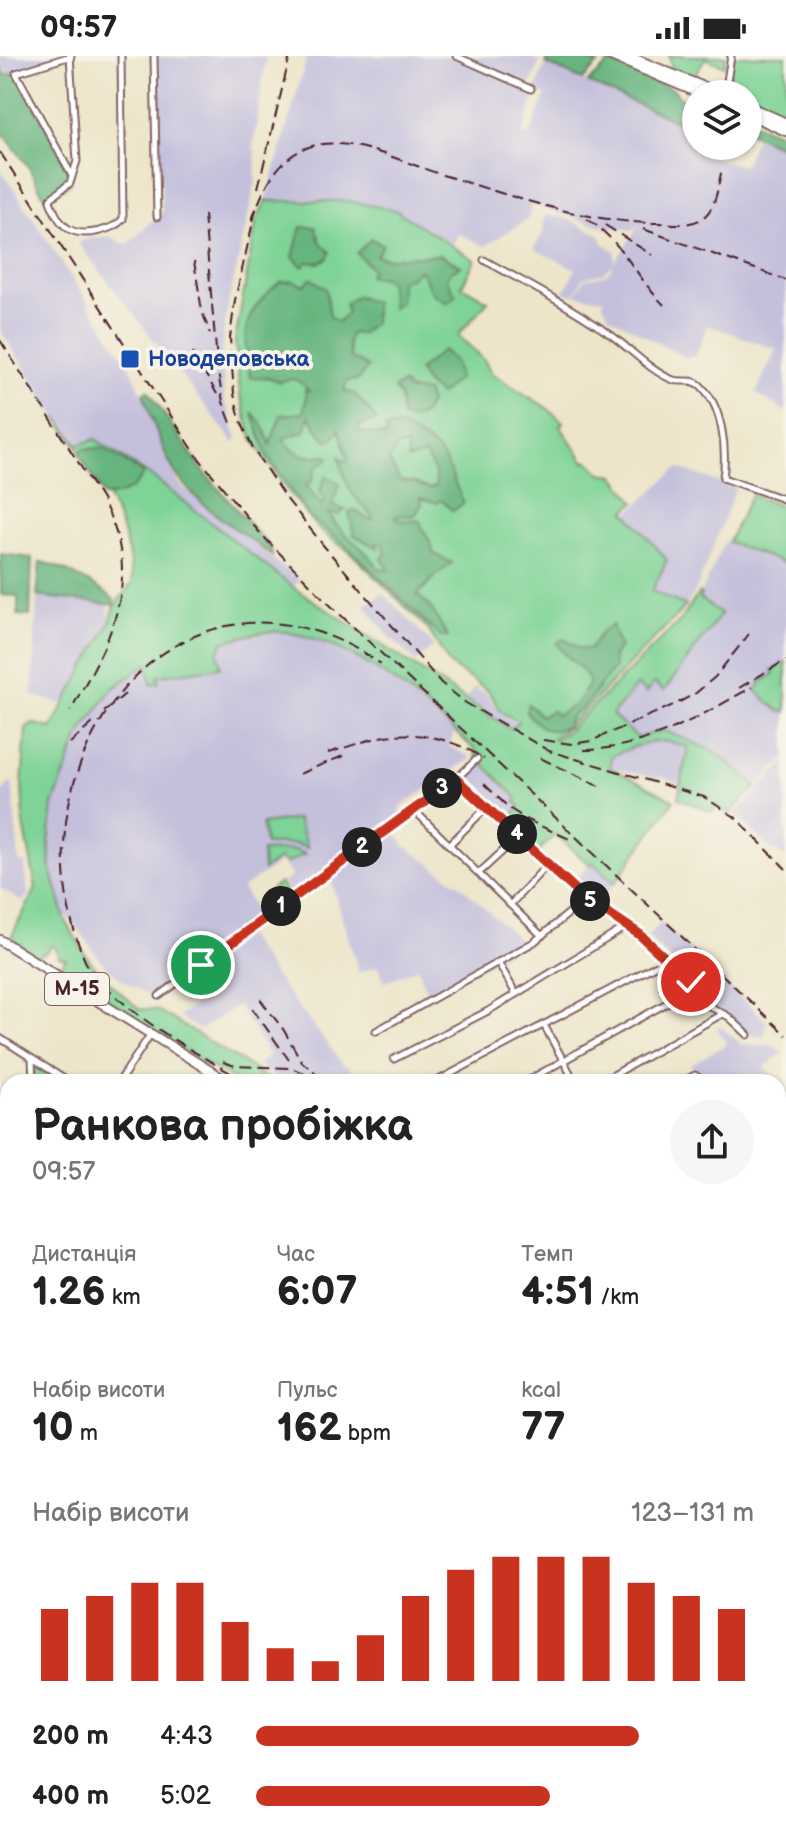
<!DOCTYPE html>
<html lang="uk">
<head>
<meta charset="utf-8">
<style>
  :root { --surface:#fff; --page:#f6f6f6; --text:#222; --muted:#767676; --accent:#c8321e }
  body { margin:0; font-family:"Balsamiq Sans",sans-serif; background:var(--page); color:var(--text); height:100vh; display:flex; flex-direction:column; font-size:30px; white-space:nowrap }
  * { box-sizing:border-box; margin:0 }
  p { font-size:26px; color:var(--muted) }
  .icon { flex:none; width:44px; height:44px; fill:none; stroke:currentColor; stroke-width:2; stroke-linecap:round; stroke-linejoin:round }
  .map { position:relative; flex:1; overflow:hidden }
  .drawer { position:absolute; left:0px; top:1018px; width:786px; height:768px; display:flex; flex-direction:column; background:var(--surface); border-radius:24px 24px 0 0; box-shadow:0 2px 6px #0004 }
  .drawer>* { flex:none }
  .fabs { position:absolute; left:682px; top:24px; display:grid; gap:16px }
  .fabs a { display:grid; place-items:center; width:80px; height:80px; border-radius:50%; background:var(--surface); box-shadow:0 2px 6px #0004; font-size:40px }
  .pin { position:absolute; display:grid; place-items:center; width:68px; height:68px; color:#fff; margin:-34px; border:4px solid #fff; border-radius:50%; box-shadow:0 2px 8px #0007 }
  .km { position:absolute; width:40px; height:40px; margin:-20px; border-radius:50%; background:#222; color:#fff; font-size:22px; line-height:40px; text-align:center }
  .round { display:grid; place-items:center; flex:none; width:84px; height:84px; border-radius:42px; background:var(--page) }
  .head { display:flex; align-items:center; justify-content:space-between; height:136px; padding:0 32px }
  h1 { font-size:44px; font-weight:600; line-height:60px }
  .figures { display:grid; grid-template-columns:repeat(3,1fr); gap:12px; height:136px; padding:8px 32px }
  .figures div { display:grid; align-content:center }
  .figures b { font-size:40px; font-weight:600 }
  .figures small { font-size:22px; font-weight:400 }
  .figures p { font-size:22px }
  .chart { height:224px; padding:16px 32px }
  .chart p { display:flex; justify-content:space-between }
  .chart svg { width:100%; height:144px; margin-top:8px; stroke:var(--accent); stroke-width:6 }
  ul { padding:0 32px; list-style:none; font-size:26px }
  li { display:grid; grid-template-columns:128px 96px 1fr; align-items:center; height:60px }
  li i { height:20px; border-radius:10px; background:var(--accent) }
  .status { display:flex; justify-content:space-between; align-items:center; height:56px; padding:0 40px; background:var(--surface); direction:ltr }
  .status svg { height:22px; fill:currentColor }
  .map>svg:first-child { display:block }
</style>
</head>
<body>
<div class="status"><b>09:57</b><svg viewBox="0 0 49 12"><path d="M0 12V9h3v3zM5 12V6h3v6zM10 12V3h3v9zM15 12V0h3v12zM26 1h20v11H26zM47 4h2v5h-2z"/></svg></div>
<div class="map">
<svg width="786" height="1786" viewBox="0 0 786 1786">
  <rect width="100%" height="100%" fill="#f7f3e8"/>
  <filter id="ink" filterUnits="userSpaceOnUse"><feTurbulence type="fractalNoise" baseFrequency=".0125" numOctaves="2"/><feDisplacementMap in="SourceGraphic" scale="16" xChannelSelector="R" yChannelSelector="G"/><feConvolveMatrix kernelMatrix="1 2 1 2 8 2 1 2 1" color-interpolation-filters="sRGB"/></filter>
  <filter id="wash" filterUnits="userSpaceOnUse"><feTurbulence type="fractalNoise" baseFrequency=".006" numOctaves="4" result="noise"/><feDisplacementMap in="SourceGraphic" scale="32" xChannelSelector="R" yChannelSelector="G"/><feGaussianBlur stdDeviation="1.8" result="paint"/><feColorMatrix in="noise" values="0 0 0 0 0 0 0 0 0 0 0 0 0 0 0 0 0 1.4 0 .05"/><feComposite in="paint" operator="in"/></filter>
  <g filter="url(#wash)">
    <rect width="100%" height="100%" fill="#ede5c9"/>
    <g fill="#e0d4f4">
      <path d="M8 1181V1238L0 1239V1184Z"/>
      <path d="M778 1381H786V1413L778 1416Z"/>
    </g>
    <g fill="#c4c0db">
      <path d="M0 0H70L9 18 7 15 3 16 0 11Z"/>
      <path d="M188 0H266L253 93H255L256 124 225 264 222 296 224 343 238 384 234 387 78 187 92 181H112L121 187 128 188 162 156 157 1 187 2Z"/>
      <path d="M307 0H445L464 4 528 33 534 41 523 77 529 81 546 39 535 34 546 8 696 74V90H706L704 99 708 101 744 110 756 80 786 92V356L756 337 776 293 707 269 696 300 686 302 609 260 603 248 604 243 575 239 585 223 607 218 614 208 603 217 583 222 574 240 564 236 576 213 534 193 543 176 544 159 565 162 599 178 603 187 615 195V206L640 168 632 174 592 168 532 148 528 163 485 190 459 178 453 188 395 154 348 145H266Z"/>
      <path d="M527 0 540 6 530 29 464 1Z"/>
      <path d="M0 112 132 314 172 414 182 431 299 524 293 532 154 422 111 395 79 390 57 361 0 274Z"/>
      <path d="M678 412 736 432 697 532 686 550 652 535 638 472 627 458Z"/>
      <path d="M725 485 786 508V606L761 627 779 655 786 656V701L757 730 716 696 663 674 638 683 612 659 637 628 654 627 664 635 721 558 699 542Z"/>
      <path d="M383 537 434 590 416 606 387 578 365 550Z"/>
      <path d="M37 541 108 549 110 567 65 649 32 639Z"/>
      <path d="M276 576H290L342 594 378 613 455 676 449 690 471 702 399 752 402 759 293 840 283 827 292 820 281 805 242 833 262 862 150 941 121 923 102 906 74 867 63 857 51 814 49 787 53 749 81 676 112 633 149 606 159 627 158 620 221 611 218 596 224 585Z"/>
      <path d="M474 631 485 637 498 654 516 668 511 673 465 645Z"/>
      <path d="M666 683 688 691 680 728 662 721 655 722 610 712 611 700 653 684Z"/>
      <path d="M479 706 517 742 521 750 505 768 458 723Z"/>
      <path d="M786 706V801L768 790 735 757Z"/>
      <path d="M12 725 19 806 25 807 28 839 22 846 0 832V737Z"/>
      <path d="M393 774 405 790 461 830 523 887 435 938 430 937 429 942 418 912 385 926 377 910 359 917 330 821Z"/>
      <path d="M592 806 615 827 599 847 590 841 587 842 572 828Z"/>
      <path d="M661 866 768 967 764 972 766 977 761 981 751 979 712 949 697 932 703 925 695 918 688 919 647 881Z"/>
      <path d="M246 879 275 921 345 1011 348 1009 352 1016 350 1018 356 1026H283L264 1014 258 1009 269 999 238 949 200 974 179 961 222 927 208 908Z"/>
      <path d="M720 970 741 988 775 989 782 997 764 1012 786 1032V1118L778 1115V1026H705L690 1009 727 988 717 972Z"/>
      <path d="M778 1218 786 1220V1381H778Z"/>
      <path d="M786 1428V1591H778V1431Z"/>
      <path d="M400 1778H553L400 1785Z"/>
    </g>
    <g fill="#7ed396" stroke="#647960" stroke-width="2">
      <path d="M669 0H726L725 10 705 2 693 23 672 12Z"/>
      <path d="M732 0H786V63L748 47V38H728Z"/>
      <path d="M266 145H348L395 154 475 204 462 230 488 245 458 279 484 304 491 317 547 352 563 366 560 370 585 406 588 404 601 417 614 419 635 446 625 455 667 504 652 535 686 550 568 671 552 682 555 683 569 674 680 565 699 537 701 538 699 542 721 558 664 635 654 627 646 637 637 629 612 659 638 682 663 674 716 696 757 730 729 758 716 750 712 756 678 742 688 691C653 679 644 688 611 700L610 712 674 744 615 827 593 807 590 809 555 778 538 796 506 768 520 750 515 745 517 742 475 700V694C423 646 363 591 291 577 270 572 245 581 224 585L218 596 221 611 158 620 159 627 151 628 148 607 112 633 81 676 53 749 49 787 51 814 65 863 81 892 99 917 139 953 157 954 257 1015V1019L260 1018 272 1026H237L155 977 142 967 123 957 64 917 62 908 66 903 59 901 55 891 51 890 47 896 35 901 13 883 12 879 36 832 24 768 22 730 26 672 32 667 51 672 110 567 115 549 132 527C130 463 92 412 57 361L79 389 95 383 154 422 294 532 511 673 518 666 501 655 488 635 450 609 428 573 351 497 319 474 284 430 252 382 240 338 235 285 257 162Z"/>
      <path d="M751 439 786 452V508L728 486Z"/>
      <path d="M786 606V656L779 655 757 636 760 627 774 618 772 615Z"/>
      <path d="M297 763 307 792 296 788H265L262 768Z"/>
      <path d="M295 794 305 798 285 808 279 803 263 814 262 795Z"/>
      <path d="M280 827 287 838 267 853 260 842Z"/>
      <path d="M34 1004 60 1020 56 1026H35Z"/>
      <path d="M786 1139V1185L778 1188V1140Z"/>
      <path d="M0 1246H8V1291L0 1292Z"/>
    </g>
    <g fill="#66b57f" stroke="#586a55" stroke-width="2" fill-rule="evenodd">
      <path d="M548 0H588L587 3 598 8 583 24 546 8Z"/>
      <path d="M609 7 675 34 678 40 690 47 696 45V64L686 69 588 27Z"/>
      <path d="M0 11 6 19 16 17 72 119 70 127 49 143 42 137 28 110 0 73Z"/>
      <path d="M748 65 786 80V92L748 76Z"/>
      <path d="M301 171H315L321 187 330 196 327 203 318 207 307 206 303 211 293 201Z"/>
      <path d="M371 183 383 189 376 200 391 202 440 199 461 210 451 215 447 224 456 239 447 247 433 238 420 213 410 222 401 224 400 246 392 252 389 226 384 222 368 220 372 213 357 197Z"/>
      <path d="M311 222 326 233 330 261 338 266 347 257 345 248 357 240 374 247V266L361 278 351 277 348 285 350 301 368 311 358 324 347 325 344 335 355 338 377 364 359 370V376L386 380V372L402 370C411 377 421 381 429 387 449 401 453 427 464 447L453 455 441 444 437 447 420 442 422 448 415 459 396 460 399 464 420 465C423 477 432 484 433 497L452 507 439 517 417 539 430 550 448 581H441L342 486 310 462 268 401 252 356 263 369 270 388 281 359 303 357 306 344 305 334 309 335C300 324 293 320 280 326L270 322 250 321C242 273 241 259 280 226L292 225 304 229ZM309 360 323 381 329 385 334 382 339 373 348 403 345 405 339 401C343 415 346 430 355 441 362 449 367 453 373 463H367L355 454 349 456 354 479 378 492 377 487H382L386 498 382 502 389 514 378 512C368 492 338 479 329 457L339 459 345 454 332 450 340 428 326 420 320 434 325 445 322 449 306 429 311 426 316 411 330 402 323 399C306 404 294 397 283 383L305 375ZM407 390 408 404 425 399 435 416 436 430 429 433 415 427 400 425 389 404 397 391Z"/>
      <path d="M443 294 454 304 459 322 440 339 426 328 419 314Z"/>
      <path d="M403 328 408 334 426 336 430 346 425 357 411 364 402 361 400 342 394 332Z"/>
      <path d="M148 334 200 411 271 493 272 500C239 473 195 450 173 413 160 390 152 362 143 337Z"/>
      <path d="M103 392 143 417C137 433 120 441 104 440L79 398 83 393Z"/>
      <path d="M1 498 32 502 30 560 18 559V540L1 539Z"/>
      <path d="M40 506C56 507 103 533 114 544L113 549 37 540Z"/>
      <path d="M612 569 620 591 613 600 614 612 583 651 571 660 566 671C545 679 540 671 526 656L528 648 541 660 552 655 557 659 575 649 590 626C583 608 564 603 557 587L564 583 579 592 590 593 602 575Z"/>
    </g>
  </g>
  <g filter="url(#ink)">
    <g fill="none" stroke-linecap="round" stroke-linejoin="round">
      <g stroke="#836462" stroke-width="9">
        <g id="minor">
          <path d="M70 0 77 105 70 127 51 142 50 145C54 155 59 167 69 173 84 182 113 174 123 163L121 0"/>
          <path d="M71 0 16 17 71 118"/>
          <path d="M154 0 157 161"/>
          <path d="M456 0 531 33"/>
          <path d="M725 38 731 0"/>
          <path d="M484 204C528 228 571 251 611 279 629 292 651 315 671 323 680 328 691 321 700 329 723 350 727 393 723 422L786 444"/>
          <path d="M456 723 582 840 639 878 674 908 711 951 729 961 748 979"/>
          <path d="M413 753 542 880"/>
          <path d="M449 789 487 751"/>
          <path d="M479 817 519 780"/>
          <path d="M510 849 547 809"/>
          <path d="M498 906 516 938"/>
          <path d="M159 940 389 772 456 723 477 703"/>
          <path d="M544 969 575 1026"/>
          <path d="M376 975 534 886 586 843"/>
          <path d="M0 982 69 1026"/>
          <path d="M32 1003 33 1026"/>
          <path d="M394 1003 488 955 626 871"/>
          <path d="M119 1026 150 979"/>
          <path d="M435 1026 668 903"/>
          <path d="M525 1026 694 932"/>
          <path d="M601 1026 722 958"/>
          <path d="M681 1026 695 1019 705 1026"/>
          <path d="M0 1063H8"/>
          <path d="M0 1165 8 1164"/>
          <path d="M0 1245 8 1244"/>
          <path d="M0 1294H8"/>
          <path d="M0 1348H8"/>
          <path d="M0 1408H8"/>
          <path d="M778 1419 786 1416"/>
          <path d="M0 1456H8"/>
          <path d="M0 1498 8 1497"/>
          <path d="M778 1594H786"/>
          <path d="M778 1697 786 1706"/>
          <path d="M780 1724 784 1786"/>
          <path d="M58 1778 59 1786"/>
          <path d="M171 1778 172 1786"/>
          <path d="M347 1778 348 1786"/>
          <path d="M192 1786 258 1778"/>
          <path d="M684 1786 696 1782 774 1786"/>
        </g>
      </g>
      <g stroke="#836462" stroke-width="12">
        <g id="major">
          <path d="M611 0 701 38"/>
          <path d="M628 0 721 38"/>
          <path d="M748 50 786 67"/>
          <path d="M748 58 786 75"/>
          <path d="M0 884 228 1026"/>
          <path d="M778 1195 786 1198"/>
        </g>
      </g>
      <use href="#minor" stroke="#fff" stroke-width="5"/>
      <use href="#major" stroke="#fff" stroke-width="8"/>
      <g stroke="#4a1f2b" stroke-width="2" stroke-dasharray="12 6" stroke-linecap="butt">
        <path d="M0 96 197 400 260 477 329 548 786 979"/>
        <path d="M258 132 290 0"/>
        <path d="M256 153 235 244 230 282 234 338 240 363 253 393 282 437 323 489 441 627 466 647 549 695 704 741 735 761 786 813"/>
        <path d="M204 159 218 316 223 346 233 372"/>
        <path d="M587 163C620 183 637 222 664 249"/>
        <path d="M252 164C264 131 278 98 316 89 355 81 409 109 446 120 515 141 587 167 659 167 675 168 694 171 706 159 717 148 718 128 722 113"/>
        <path d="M605 169 652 199"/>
        <path d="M643 173 786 224"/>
        <path d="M194 205 202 255 210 278"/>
        <path d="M0 284 101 442C146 523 111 583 70 655"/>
        <path d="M193 297 217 338"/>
        <path d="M739 632 786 604"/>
        <path d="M104 656 125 638"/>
        <path d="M543 684 572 688 591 685 678 647 696 637 715 621 749 578"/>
        <path d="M70 687 93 667"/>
        <path d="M584 694C645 693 701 660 752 631"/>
        <path d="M328 697C349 691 372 681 394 679 424 676 460 686 484 703"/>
        <path d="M540 702 600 730"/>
        <path d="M299 718 343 700"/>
        <path d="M484 728 509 752 527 764 574 785"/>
        <path d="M260 943 283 973 302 1006 315 1016"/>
        <path d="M252 952 289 1004"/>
        <path d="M223 1006 235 1010 290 1012 332 1026"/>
        <path d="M246 1026C190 993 126 961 86 907 0 712 177 468 381 608"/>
        <path d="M671 1778V1786"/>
      </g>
    </g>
  </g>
  <g fill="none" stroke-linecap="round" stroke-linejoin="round" filter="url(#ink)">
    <g stroke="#fff" stroke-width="16">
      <path id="route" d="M201 909 456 723 582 840 639 878 691 926"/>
    </g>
    <use href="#route" stroke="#c8321e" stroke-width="10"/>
  </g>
  <rect fill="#1a4fb4" stroke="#f7f3e8" stroke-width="3" x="120" y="293" width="20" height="20" rx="4"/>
  <g text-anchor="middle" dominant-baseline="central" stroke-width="8" stroke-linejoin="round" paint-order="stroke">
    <rect fill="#f7f3e8" stroke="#7e5f64" stroke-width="2" x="45" y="917" width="64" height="32" rx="6"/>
    <g font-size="20" font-weight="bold" fill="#4a1f2b">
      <text x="77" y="933">М-15</text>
    </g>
    <g font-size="22" font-weight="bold" fill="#164399" stroke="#f7f3e8" text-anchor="start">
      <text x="148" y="303">Новодеповська</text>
    </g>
  </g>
</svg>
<div class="fabs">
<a><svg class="icon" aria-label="layers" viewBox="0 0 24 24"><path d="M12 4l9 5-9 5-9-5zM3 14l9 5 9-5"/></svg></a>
</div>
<div class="pin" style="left:201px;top:909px;background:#1e9e55"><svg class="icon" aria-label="arrive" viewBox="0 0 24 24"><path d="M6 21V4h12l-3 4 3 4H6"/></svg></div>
<div class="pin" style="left:691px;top:926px;background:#d93025"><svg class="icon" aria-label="check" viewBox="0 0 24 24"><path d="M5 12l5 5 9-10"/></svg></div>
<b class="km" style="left:281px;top:850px">1</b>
<b class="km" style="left:362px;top:791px">2</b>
<b class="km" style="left:442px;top:732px">3</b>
<b class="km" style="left:517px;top:778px">4</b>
<b class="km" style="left:590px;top:845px">5</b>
<section class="drawer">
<div class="head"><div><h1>Ранкова пробіжка</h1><p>09:57</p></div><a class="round"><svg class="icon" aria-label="share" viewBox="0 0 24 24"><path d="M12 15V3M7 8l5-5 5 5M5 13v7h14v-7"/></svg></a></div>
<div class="figures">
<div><p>Дистанція</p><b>1.26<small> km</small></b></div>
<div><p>Час</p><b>6:07</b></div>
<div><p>Темп</p><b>4:51<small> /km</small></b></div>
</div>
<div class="figures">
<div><p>Набір висоти</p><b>10<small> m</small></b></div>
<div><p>Пульс</p><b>162<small> bpm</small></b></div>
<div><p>kcal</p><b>77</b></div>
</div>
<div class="chart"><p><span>Набір висоти</span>123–131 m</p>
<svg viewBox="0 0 160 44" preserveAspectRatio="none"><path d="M5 44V22M15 44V18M25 44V14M35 44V14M45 44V26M55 44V34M65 44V38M75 44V30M85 44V18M95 44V10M105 44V6M115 44V6M125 44V6M135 44V14M145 44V18M155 44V22"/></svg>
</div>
<ul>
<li><b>200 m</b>4:43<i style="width:77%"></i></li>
<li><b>400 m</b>5:02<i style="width:59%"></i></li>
</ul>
</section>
</div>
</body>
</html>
